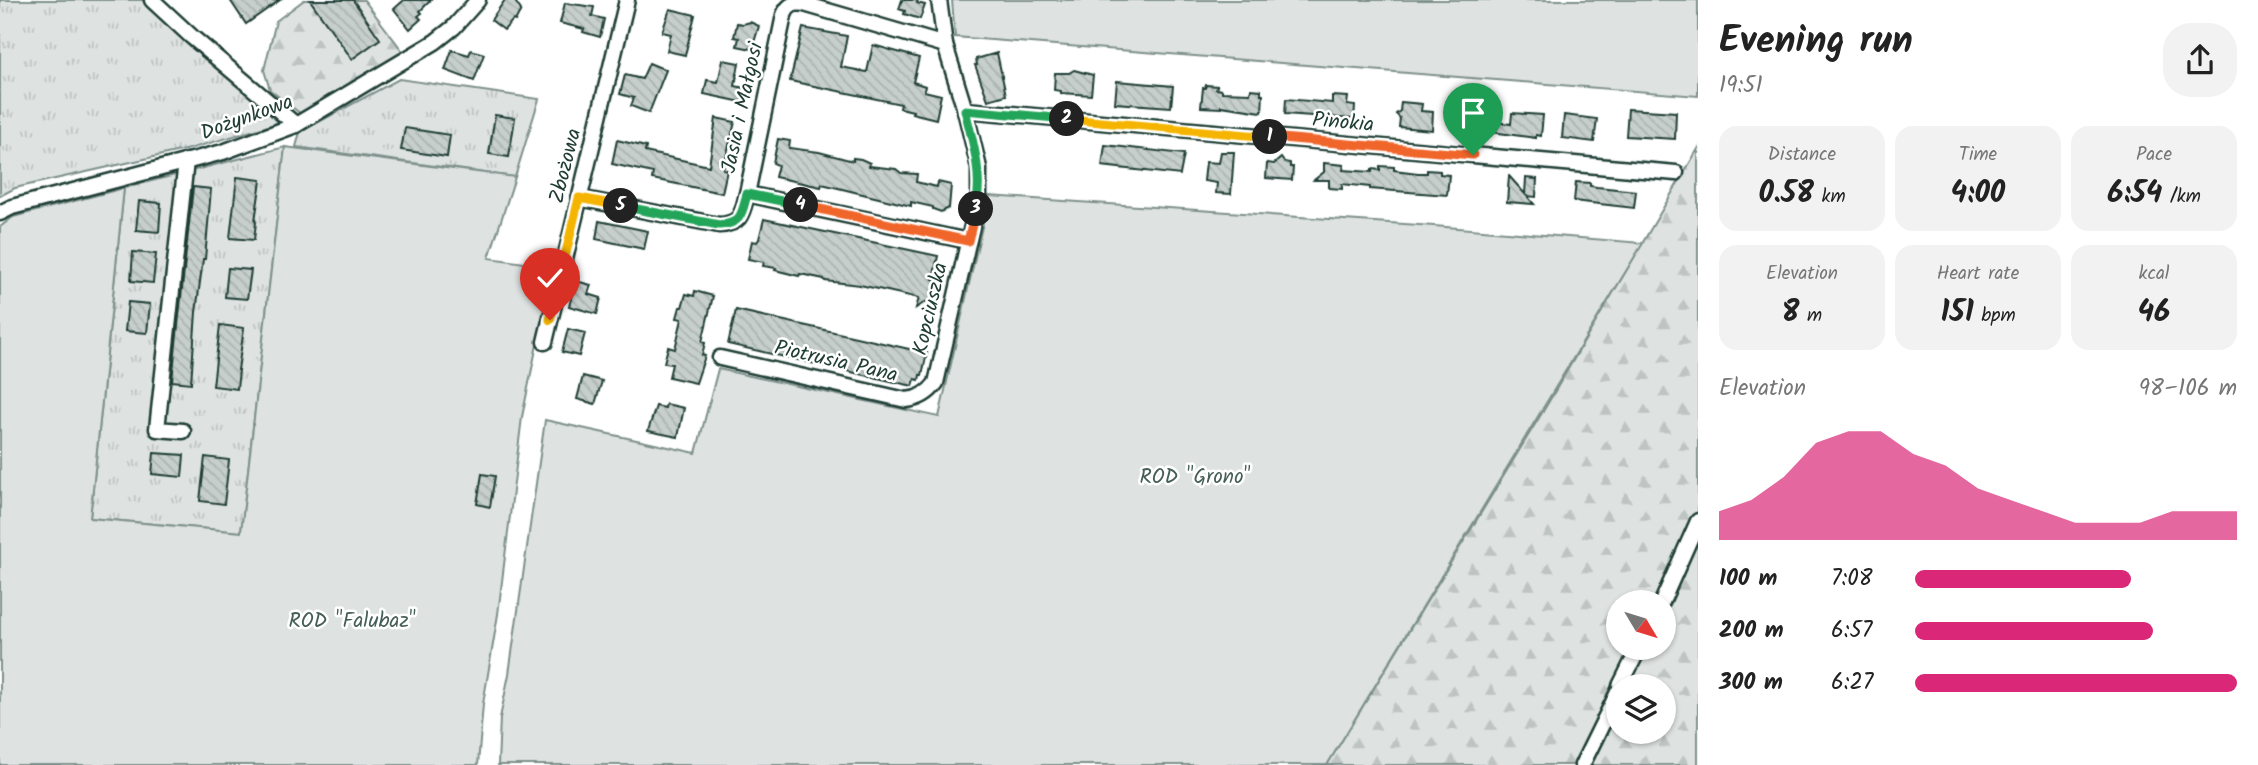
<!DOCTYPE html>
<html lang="en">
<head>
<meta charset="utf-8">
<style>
  :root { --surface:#fff; --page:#f2f2f2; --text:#222; --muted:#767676; --accent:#db2777 }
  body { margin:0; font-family:Kalam,sans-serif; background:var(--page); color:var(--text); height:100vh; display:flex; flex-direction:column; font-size:26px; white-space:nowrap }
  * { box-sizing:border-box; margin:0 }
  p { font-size:23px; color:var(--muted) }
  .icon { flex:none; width:38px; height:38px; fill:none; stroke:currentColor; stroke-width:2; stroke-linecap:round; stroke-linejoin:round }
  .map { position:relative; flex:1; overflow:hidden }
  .drawer { display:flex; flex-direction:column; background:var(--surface); width:560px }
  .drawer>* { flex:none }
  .needle { width:46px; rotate:128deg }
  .fabs { position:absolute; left:1606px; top:590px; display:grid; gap:14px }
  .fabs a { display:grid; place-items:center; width:70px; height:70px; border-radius:50%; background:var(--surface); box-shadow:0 2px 5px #0004; font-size:35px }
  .pin { position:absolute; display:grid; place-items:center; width:60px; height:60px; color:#fff; margin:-72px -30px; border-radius:50% 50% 50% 0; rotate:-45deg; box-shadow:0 0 7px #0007 }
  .pin .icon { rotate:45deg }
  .km { position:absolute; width:35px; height:35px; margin:-18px; border-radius:50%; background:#222; color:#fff; font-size:19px; line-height:35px; text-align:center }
  .round { display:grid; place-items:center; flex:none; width:74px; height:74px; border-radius:28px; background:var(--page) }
  .overview { display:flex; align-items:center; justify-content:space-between; height:119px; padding:0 21px }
  h1 { font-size:38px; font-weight:600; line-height:52px }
  .stats { display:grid; grid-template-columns:repeat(3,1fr); gap:10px; height:119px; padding:7px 21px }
  .stats div { display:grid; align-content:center; border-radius:18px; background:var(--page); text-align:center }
  .stats b { font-size:30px; font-weight:600 }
  .stats small { font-size:19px; font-weight:400 }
  .stats p { font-size:19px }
  .chart { height:196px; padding:14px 21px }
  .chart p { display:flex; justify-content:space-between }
  .chart svg { width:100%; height:126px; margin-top:7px; fill:var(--accent); opacity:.7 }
  ul { padding:0 21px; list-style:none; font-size:23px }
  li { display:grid; grid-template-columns:112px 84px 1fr; align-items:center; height:52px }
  li i { height:18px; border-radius:9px; background:var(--accent) }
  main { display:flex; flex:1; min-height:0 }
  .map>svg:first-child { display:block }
</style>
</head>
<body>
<main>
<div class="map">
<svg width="1698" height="765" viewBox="0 0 1698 765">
  <defs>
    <pattern id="grass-tufts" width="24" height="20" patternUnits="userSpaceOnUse" patternTransform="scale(1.75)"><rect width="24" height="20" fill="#dee3e2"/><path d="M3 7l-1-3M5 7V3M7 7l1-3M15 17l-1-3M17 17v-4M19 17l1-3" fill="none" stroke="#bec4c2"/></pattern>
    <pattern id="forest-firs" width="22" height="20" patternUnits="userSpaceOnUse" patternTransform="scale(1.75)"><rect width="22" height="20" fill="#dee3e2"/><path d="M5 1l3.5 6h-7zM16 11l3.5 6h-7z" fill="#bec4c2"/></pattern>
    <pattern id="building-back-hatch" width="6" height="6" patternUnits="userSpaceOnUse" patternTransform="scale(1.75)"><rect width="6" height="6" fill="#c7cfcc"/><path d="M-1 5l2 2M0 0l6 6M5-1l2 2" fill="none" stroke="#aab3b0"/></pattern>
  </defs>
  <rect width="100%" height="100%" fill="#fff"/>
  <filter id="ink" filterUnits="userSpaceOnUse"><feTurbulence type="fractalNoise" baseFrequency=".0143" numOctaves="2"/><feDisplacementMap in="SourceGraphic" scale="14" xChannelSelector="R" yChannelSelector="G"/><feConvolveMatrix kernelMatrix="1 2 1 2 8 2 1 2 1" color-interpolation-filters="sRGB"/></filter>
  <g filter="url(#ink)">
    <g fill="url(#grass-tufts)" stroke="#7e908b" stroke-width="2">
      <path d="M0 0H142L188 44 246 90 279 123 189 149 15 188 0 196Z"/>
      <path d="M399 79 539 99 515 177 296 147 300 132Z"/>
      <path d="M285 147 241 532 90 518 124 188Z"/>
    </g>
    <g fill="url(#forest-firs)" stroke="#7e908b" stroke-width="2" fill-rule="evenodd">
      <path d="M304 0H364L404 53 301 114 270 90 264 70 276 21Z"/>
      <path d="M1698 149V765H1327L1545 408ZM1619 602H1664V648H1619ZM1619 686H1664V732H1619Z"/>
    </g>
    <g fill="#dee3e2" stroke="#7e908b" stroke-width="2">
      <path d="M952 0H1698V96L955 37Z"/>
      <path d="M285 147 515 177 489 258 553 267 522 417 498 614 483 704 478 765H0V227L13 217 124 188 90 518 241 532Z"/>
      <path d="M989 196 1434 226 1643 243 1327 765H498L500 718 509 674 545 420 696 453 718 369 939 417Z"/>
    </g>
    <g fill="url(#building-back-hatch)" stroke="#1f3d34" stroke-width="2">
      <path d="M230 0H280L246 24Z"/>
      <path d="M310 0H353L380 39 352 59Z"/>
      <path d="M404 0H431L420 11 422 13 418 16 421 19 410 29 394 9Z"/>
      <path d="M505 0H514L521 10 515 21 513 20 504 30 491 20Z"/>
      <path d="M902 0H918L917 3 925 5 920 19 904 14 905 11 899 9Z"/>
      <path d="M565 3 594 7 592 16 604 19 600 37 583 32 584 29 560 23Z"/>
      <path d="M670 9 695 15 685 55 667 51 671 34 662 32Z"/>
      <path d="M750 22 759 26 752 49 737 46 739 38 734 37 737 23 743 24Z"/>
      <path d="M803 28 847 36 841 67 867 72 873 45 919 58 913 82 925 86 924 91 941 95 936 119 912 113 913 111 900 108 901 104 790 81Z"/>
      <path d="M452 50 469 55 471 50 484 54 474 81 445 70Z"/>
      <path d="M997 53 1006 95 988 100 975 65H977L976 59Z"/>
      <path d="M723 60 739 63 735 86 745 88 742 102 704 94 707 80 718 82Z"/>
      <path d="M649 63 666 70 649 113 631 106 634 98 620 94 625 75 642 79Z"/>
      <path d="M1074 70 1093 75 1091 95 1061 93V91L1054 90 1055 73H1069Z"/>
      <path d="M1117 81 1173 86 1171 107 1115 103Z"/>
      <path d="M1206 85 1217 86 1216 89 1222 90V92L1250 93 1251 89 1261 90V94H1263L1262 112 1221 106V108L1201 107 1203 88H1205Z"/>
      <path d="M1332 96 1348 97 1347 105 1355 106 1354 119 1285 114 1286 99 1332 103Z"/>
      <path d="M1479 99 1490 100 1488 121 1511 124 1512 113 1543 115 1541 136 1536 135V138L1491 132V135L1477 133 1478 125 1463 124 1465 103 1479 104Z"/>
      <path d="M1401 102 1422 104 1421 111 1433 112 1432 130 1399 127 1400 118 1396 114 1400 111Z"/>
      <path d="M1628 109 1676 112 1675 139 1626 136Z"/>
      <path d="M495 115 515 118 509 157 489 154Z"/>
      <path d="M1564 115 1597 119 1594 142 1562 138Z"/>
      <path d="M716 118 735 122 723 169 727 170 722 193 652 179 653 173 612 164 617 140 646 147 645 152 709 166Z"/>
      <path d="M405 128 450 135 447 157 401 150Z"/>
      <path d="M778 139 790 141 789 148 819 152 853 161V158L861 159 870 163 869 166 896 169 901 173 917 174 916 182 937 187 938 182 951 185 949 208 941 212 933 209V207L911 202V206L822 184 821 187 775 177 778 165 773 163Z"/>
      <path d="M1105 145 1184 154 1180 175 1102 166Z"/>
      <path d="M1221 152H1234L1231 194 1216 193 1217 183 1204 181 1206 162 1219 163Z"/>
      <path d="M1281 158 1284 162 1290 163V167H1293L1292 180 1266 178 1267 163 1274 164Z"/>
      <path d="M1324 163 1344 165 1343 170 1372 172V169L1380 170V166L1394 167V170L1418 173H1427V170L1440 171V174L1449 175 1447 195 1370 189V187L1342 184V189L1329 188V180H1314L1324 172Z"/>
      <path d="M1509 176 1525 194 1526 178 1537 179 1536 197 1527 196 1534 204 1507 202Z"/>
      <path d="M237 177 261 180 255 221 256 222 254 240 230 238Z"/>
      <path d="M1576 182 1590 183V186L1597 187 1636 191 1634 208 1574 201Z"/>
      <path d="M193 187 211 189 205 259H203L196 312 191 383 172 381Z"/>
      <path d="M139 201 161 203 159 232 136 230Z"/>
      <path d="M764 219 938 256 933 279 937 280 933 302 927 301 916 308 919 298 860 285 825 281 824 279 800 274 799 276 775 270 776 268 763 266 764 262 748 259 752 241 757 242 759 239Z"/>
      <path d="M599 221 648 231 644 249 596 239Z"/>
      <path d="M133 252 156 254 153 283 131 281Z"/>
      <path d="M228 268 251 270 247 299 225 297Z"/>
      <path d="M576 281 591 285 588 294 601 298 597 314 569 306Z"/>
      <path d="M695 291 713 296 702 342 705 343 702 355 705 356 696 383 669 377 672 364 664 363 668 347 675 349 682 319 677 318 680 307H682L686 294 694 296Z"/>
      <path d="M128 302 150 304 147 333 125 331Z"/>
      <path d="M736 310 927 353 922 375H920L919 380 915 379 913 386 728 344Z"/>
      <path d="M220 325 244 328 238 370H239L237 389 213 386Z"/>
      <path d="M568 329 585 333 579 356 562 352Z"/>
      <path d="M583 376 602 381 595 404 577 399Z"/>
      <path d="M666 404 684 408 678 437 648 431 656 406 665 408Z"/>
      <path d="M154 453 184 455 182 477 152 474Z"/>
      <path d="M205 457 229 460 224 504 200 501Z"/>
      <path d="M482 474 495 476 490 507 477 504Z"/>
    </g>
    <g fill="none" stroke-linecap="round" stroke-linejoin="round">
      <g stroke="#1f3d34" stroke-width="19">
        <g id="street">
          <path d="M152 0 192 37 296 125"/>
          <path d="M965 110 1676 173"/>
          <path d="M747 194 968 241"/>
          <path d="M579 198 719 225C742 224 742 213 747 194L784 15C788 5 794 2 804 4L945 45"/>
          <path d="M0 213 12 207 223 152 296 125 435 42 454 27 478 0"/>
          <path d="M545 342 627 0"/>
          <path d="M720 358 906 400C919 399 928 394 936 383L979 195V168L965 110 945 45 939 0"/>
          <path d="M183 431 157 429 186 161"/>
          <path d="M1662 602 1698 521"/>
          <path d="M1620 686 1639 648"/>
          <path d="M1582 765 1619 690"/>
        </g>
      </g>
      <use href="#street" stroke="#fff" stroke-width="14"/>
    </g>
  </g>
  <g fill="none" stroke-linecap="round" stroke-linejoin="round" filter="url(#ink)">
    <g stroke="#fff" stroke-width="14">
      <path id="split-1" d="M1270 137 1473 155"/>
    </g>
    <g stroke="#fff" stroke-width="14">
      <path id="split-2" d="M1067 119 1270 137"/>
    </g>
    <g stroke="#fff" stroke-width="14">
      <path id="split-3" d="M976 209C983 174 973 143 965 110L1067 119"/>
    </g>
    <g stroke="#fff" stroke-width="14">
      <path id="split-4" d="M801 205 968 241 976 209"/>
    </g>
    <g stroke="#fff" stroke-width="14">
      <path id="split-5" d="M621 206 719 225C742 224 742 213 747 194L801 205"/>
    </g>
    <g stroke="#fff" stroke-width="14">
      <path id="split-6" d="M550 320 579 198 621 206"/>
    </g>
    <use href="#split-1" stroke="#f0652b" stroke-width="9"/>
    <use href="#split-2" stroke="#f5b400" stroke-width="9"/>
    <use href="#split-3" stroke="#22a559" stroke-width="9"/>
    <use href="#split-4" stroke="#f0652b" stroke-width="9"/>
    <use href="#split-5" stroke="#22a559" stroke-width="9"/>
    <use href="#split-6" stroke="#f5b400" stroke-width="9"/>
  </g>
  <g text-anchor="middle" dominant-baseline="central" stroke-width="5" stroke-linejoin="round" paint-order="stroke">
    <g font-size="21" fill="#1f3d34" stroke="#fff">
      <text transform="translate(743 108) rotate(-78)">Jasia i Małgosi</text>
      <text transform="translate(247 118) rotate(-20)">Dożynkowa</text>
      <text transform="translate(1343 123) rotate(5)">Pinokia</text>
      <text transform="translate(566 166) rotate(-76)">Zbożowa</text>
      <text transform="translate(931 309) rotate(-77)">Kopciuszka</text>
      <text transform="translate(836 362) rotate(13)">Piotrusia Pana</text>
    </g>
    <g font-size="21" fill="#455e57" stroke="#fff">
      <text x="1195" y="477">ROD "Grono"</text>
      <text x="352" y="621">ROD "Falubaz"</text>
    </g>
  </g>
</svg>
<div class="fabs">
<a><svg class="needle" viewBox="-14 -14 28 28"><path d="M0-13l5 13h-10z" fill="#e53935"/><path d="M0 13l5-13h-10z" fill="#767676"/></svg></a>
<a><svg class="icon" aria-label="layers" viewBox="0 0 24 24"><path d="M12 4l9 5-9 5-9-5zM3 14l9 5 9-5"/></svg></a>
</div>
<div class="pin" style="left:1473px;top:155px;background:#1e9e55"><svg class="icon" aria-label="arrive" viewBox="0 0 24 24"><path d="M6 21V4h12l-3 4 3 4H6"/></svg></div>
<div class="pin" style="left:550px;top:320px;background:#d93025"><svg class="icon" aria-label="check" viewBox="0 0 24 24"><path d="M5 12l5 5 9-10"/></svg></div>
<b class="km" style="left:1270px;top:137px">1</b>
<b class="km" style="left:1067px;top:119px">2</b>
<b class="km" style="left:976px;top:209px">3</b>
<b class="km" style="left:801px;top:205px">4</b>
<b class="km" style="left:621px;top:206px">5</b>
</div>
<section class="drawer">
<div class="overview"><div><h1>Evening run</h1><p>19:51</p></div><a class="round"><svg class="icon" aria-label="share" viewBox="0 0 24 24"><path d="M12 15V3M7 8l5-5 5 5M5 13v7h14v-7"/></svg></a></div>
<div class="stats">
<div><p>Distance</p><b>0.58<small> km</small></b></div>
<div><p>Time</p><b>4:00</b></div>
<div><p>Pace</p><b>6:54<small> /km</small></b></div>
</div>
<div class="stats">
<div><p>Elevation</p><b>8<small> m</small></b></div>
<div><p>Heart rate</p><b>151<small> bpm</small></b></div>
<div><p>kcal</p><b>46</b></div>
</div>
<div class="chart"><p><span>Elevation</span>98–106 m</p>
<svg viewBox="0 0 160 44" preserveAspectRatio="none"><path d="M0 44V34L10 30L20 22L30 10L40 6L50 6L60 14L70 18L80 26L90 30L100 34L110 38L120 38L130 38L140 34L150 34L160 34V44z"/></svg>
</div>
<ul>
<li><b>100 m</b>7:08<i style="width:67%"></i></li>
<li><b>200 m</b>6:57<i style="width:74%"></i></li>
<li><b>300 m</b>6:27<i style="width:100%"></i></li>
</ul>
</section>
</main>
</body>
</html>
